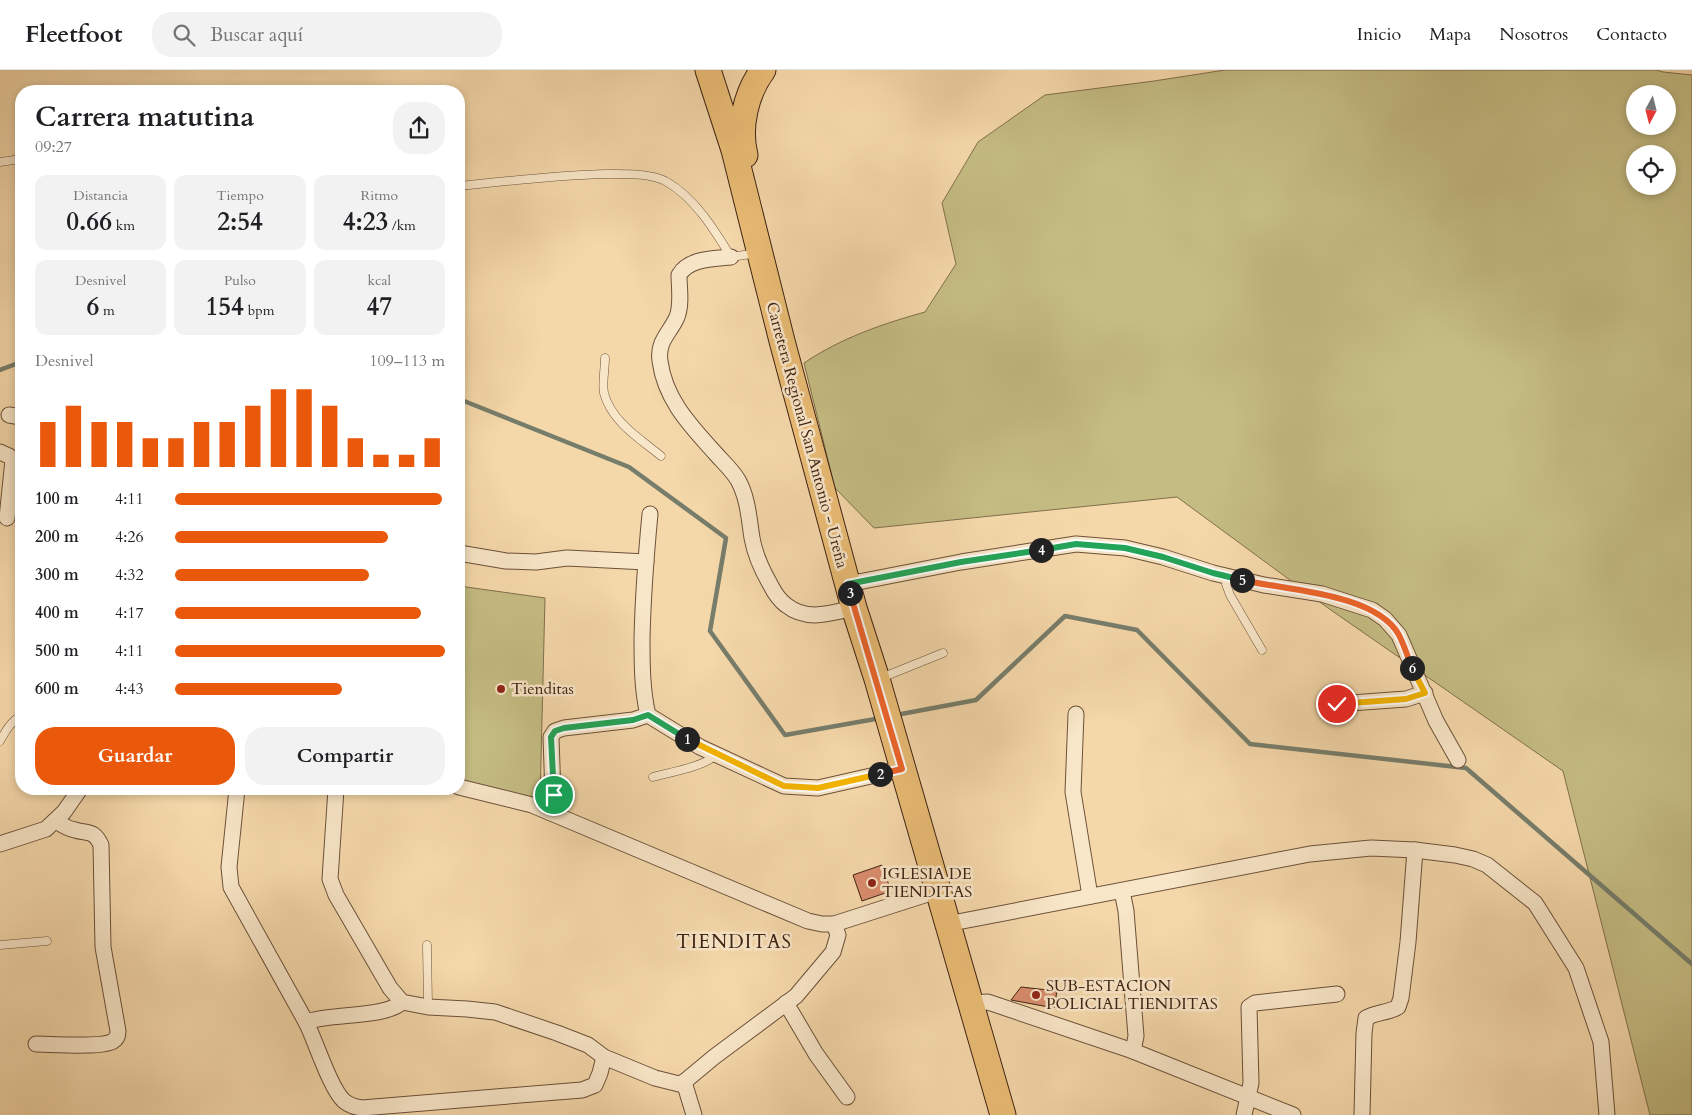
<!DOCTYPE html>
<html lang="es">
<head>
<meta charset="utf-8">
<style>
  :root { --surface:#fff; --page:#f2f2f2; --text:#202124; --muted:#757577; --line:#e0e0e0; --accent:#ea580c }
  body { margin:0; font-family:Cardo,serif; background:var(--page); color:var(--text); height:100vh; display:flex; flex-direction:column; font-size:19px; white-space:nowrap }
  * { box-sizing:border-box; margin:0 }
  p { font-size:16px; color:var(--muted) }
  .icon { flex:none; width:28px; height:28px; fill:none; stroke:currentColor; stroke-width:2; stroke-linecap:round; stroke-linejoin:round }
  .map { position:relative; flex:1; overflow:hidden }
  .panel { position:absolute; left:15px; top:15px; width:450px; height:710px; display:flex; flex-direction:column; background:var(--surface); border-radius:20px; box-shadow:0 2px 8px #0003 }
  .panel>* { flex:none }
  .needle { width:32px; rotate:187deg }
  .fabs { position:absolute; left:1626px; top:15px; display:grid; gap:10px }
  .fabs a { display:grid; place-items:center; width:50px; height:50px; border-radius:50%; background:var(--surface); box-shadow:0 2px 8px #0003; font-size:25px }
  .pin { position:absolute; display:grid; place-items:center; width:42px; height:42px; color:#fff; margin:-21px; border:2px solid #fff; border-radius:50%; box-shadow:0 1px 5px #0007 }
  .km { position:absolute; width:25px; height:25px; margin:-12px; border-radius:50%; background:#222; color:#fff; font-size:14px; line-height:25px; text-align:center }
  .round { display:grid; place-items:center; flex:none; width:52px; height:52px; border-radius:20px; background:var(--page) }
  .summary { display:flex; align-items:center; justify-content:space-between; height:85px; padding:0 20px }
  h1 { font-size:28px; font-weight:600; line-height:38px }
  .figures { display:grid; grid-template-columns:repeat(3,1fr); gap:8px; height:85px; padding:5px 20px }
  .figures div { display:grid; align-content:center; border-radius:12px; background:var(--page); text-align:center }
  .figures b { font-size:25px; font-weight:600 }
  .figures small { font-size:14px; font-weight:400 }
  .figures p { font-size:14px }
  .chart { height:140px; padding:10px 20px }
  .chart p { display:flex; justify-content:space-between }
  .chart svg { width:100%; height:90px; margin-top:5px; stroke:var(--accent); stroke-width:6 }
  .action { display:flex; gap:10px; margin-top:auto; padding:10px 20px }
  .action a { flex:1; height:58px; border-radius:20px; background:var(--accent); color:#fff; font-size:20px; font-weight:600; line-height:58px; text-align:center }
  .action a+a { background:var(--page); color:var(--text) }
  ul { padding:0 20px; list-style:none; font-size:16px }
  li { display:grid; grid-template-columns:80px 60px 1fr; align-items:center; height:38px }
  li i { height:12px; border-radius:6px; background:var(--accent) }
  header { display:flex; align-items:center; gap:30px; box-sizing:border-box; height:70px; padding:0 25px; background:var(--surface); border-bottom:1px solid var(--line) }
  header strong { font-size:24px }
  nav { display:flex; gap:28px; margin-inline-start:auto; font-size:18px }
  .search { width:350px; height:45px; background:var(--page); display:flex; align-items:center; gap:12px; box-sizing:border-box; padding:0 18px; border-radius:20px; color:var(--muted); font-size:19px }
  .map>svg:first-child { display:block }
</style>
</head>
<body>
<header>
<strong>Fleetfoot</strong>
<div class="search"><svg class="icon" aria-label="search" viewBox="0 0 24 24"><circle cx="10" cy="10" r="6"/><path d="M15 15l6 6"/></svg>Buscar aquí</div>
<nav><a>Inicio</a><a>Mapa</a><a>Nosotros</a><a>Contacto</a></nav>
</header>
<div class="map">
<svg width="1692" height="1045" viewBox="0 0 1692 1045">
  <rect width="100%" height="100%" fill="#f5d8aa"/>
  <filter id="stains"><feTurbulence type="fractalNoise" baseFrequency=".004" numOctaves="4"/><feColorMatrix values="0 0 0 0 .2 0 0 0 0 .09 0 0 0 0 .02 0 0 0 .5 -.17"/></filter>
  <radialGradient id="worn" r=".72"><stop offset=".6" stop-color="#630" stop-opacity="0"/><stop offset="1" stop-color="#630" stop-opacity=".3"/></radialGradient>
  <g fill="#c4bc83" stroke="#826f4b" fill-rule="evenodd">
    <path d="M1225 0H1656L1663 2 1692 5V1045H1650L1563 701 1328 538 1177 427 874 458 835 418 804 293C841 268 882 254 925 242L956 194 942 133 978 72 1045 25 1154 11ZM1635 24H1668V56H1635ZM1635 84H1668V116H1635Z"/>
    <path d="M459 516 545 528 540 731 459 711Z"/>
  </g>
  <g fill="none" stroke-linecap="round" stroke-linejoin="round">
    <g stroke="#777d6b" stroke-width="4.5">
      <path d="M0 300 21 292"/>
      <path d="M459 329 629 397 726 468 710 561 785 665 881 648"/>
      <path d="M896 645 976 630 1065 546 1137 560 1250 674 1466 698 1692 894"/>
    </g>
  </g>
  <g fill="#da8d6e" stroke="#3f2213">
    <path d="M882 795 891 821 862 831 853 805Z"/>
    <path d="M1021 917 1057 921 1054 938 1011 930Z"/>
  </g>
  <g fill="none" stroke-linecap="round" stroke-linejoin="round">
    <g stroke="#6c5039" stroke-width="9">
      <g id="lane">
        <path d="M0 92 21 89"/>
        <path d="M459 116C508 111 557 105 607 104 625 104 652 103 667 112 695 128 715 161 731 187L757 183"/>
        <path d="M605 288C605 299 602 313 604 323 611 351 640 369 661 386"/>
        <path d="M1228 506 1226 514 1230 525 1262 580"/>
        <path d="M881 608 943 583"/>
        <path d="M0 671C5 662 11 651 21 646"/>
        <path d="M653 707C671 702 704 697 717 684"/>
        <path d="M0 875 47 871"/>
        <path d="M427 875 428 937"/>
      </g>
    </g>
    <g stroke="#6c5039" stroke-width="17">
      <g id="street">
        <path d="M731 187C713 189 689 188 679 205 679 218 682 234 677 247 670 263 657 271 660 291 665 330 691 356 716 384 723 392 732 400 738 410 748 428 749 449 752 468 755 485 762 500 770 514 774 522 779 530 786 535 807 552 831 543 854 538"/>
        <path d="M9 345 21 347"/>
        <path d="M0 382 9 386 13 390 7 448"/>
        <path d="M650 444C646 486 643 527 642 568 642 594 642 620 648 645L700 677 784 716 818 718 902 699"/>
        <path d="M459 483 506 491 536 492 567 488 646 492"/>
        <path d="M848 514 961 492 1076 474 1125 478 1163 487 1213 503 1264 515 1322 524 1372 540 1385 549 1399 565 1436 651 1458 690"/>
        <path d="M1337 634 1406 629 1425 623"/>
        <path d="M1076 644 1073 722 1090 826"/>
        <path d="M459 717 532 735 808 851 822 854H834L937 821"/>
        <path d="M237 719 229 797 231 817 306 952C316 972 330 1018 344 1031 350 1036 355 1037 362 1038L582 1020 595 1015 600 1003 604 987"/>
        <path d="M336 719 330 809 336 825 390 918 402 932 428 937 467 939 495 942 557 963 588 975 604 987 655 1008 679 1014 684 1012 714 987 796 926 833 882 838 865 834 854"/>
        <path d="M551 743 553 725 551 667 555 661 564 658 633 650 648 645"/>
        <path d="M0 774 46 759 64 742 80 719"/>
        <path d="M1122 821 1126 841 1136 966 1133 981"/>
        <path d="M947 854 1310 784 1371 778 1415 780 1455 785 1473 789 1487 795 1535 833 1576 898 1601 972 1607 1045"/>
        <path d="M786 933 816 984 847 1027"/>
        <path d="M970 933 988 932 1133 981 1293 1045"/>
        <path d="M306 952C331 943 386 948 402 932"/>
        <path d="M36 974C50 974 103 978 113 971 117 969 118 965 118 961L103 877 101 775C94 760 89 764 75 760 68 759 62 755 56 751"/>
        <path d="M684 1012 694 1045"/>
        <path d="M1244 1045 1251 1013 1249 937 1255 933 1337 924"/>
        <path d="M1362 1045 1364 963 1366 948C1376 942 1388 943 1398 937L1401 928 1408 872 1415 780"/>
      </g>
    </g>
    <g stroke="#3f2213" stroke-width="27">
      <g id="primary">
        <path d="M708 0 734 80 782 271 854 538 877 609 1003 1045"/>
        <path d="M745 85C738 57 746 23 763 0"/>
      </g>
    </g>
    <use href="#lane" stroke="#f8e6c8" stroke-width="8"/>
    <use href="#street" stroke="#f8e6c8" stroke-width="15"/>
    <use href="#primary" stroke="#eabc75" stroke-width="25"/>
  </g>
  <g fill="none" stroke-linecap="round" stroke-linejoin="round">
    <g stroke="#fff" stroke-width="10">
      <path id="split-1" d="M554 725 551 667 555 661 564 658 633 650 648 645 687 669"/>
    </g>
    <g stroke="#fff" stroke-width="10">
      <path id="split-2" d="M687 669 784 716 818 718 880 704"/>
    </g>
    <g stroke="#fff" stroke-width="10">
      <path id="split-3" d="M850 523 902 699 880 704"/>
    </g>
    <g stroke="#fff" stroke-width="10">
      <path id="split-4" d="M850 523 848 514 961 492 1041 480"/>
    </g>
    <g stroke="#fff" stroke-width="10">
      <path id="split-5" d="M1041 480 1076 474 1125 478 1163 487 1213 503 1242 510"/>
    </g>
    <g stroke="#fff" stroke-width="10">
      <path id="split-6" d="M1242 510C1285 520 1376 523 1399 565 1404 575 1408 587 1412 598"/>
    </g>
    <g stroke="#fff" stroke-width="10">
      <path id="split-7" d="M1337 634 1406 629 1425 623 1412 598"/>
    </g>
    <use href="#split-1" stroke="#22a559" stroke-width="6"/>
    <use href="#split-2" stroke="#f5b400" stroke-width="6"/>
    <use href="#split-3" stroke="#f0652b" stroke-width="6"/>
    <use href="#split-4" stroke="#22a559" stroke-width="6"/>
    <use href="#split-5" stroke="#22a559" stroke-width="6"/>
    <use href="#split-6" stroke="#f0652b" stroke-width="6"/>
    <use href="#split-7" stroke="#f5b400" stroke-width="6"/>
  </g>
  <g fill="#8f2418" stroke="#f8e6c8" stroke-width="2">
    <circle cx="501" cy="619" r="5"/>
    <circle cx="872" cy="813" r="5"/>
    <circle cx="1036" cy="925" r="5"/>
  </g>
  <g text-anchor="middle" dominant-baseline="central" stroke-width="5" stroke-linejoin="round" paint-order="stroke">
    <g font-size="16" fill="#3f2213" stroke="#f8e6c8">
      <text transform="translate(807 365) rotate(75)">Carretera Regional San Antonio - Ureña</text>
    </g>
    <g font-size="16" fill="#3f2213" stroke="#f8e6c8" text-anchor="start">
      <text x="511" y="619">Tienditas</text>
      <text x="882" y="804">IGLESIA DE<tspan x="882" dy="18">TIENDITAS</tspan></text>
      <text x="1046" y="916">SUB-ESTACION<tspan x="1046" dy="18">POLICIAL TIENDITAS</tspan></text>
    </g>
    <g font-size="19" letter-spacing="1" fill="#3f2213" stroke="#f8e6c8">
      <text x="734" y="872">TIENDITAS</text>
    </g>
  </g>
  <rect width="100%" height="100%" filter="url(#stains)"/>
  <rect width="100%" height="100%" fill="url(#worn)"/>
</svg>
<div class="fabs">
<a><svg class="needle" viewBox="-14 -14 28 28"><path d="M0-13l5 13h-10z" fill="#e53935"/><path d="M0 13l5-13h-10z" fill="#757577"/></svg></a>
<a><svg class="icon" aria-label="locate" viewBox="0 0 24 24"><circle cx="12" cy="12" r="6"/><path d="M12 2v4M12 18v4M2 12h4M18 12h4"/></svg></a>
</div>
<div class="pin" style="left:554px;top:725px;background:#1e9e55"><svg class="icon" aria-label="arrive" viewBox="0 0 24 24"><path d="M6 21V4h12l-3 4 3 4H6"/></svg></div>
<div class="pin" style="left:1337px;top:634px;background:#d93025"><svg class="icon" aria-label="check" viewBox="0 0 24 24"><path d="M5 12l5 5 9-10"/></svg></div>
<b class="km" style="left:687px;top:669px">1</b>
<b class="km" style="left:880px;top:704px">2</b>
<b class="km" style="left:850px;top:523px">3</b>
<b class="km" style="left:1041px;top:480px">4</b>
<b class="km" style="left:1242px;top:510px">5</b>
<b class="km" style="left:1412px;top:598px">6</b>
<section class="panel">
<div class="summary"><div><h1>Carrera matutina</h1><p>09:27</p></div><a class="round"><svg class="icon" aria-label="share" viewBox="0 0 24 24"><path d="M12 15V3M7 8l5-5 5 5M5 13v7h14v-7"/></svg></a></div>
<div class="figures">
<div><p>Distancia</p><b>0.66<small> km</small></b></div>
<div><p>Tiempo</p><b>2:54</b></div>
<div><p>Ritmo</p><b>4:23<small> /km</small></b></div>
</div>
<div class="figures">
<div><p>Desnivel</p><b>6<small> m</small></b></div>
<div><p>Pulso</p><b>154<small> bpm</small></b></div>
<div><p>kcal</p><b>47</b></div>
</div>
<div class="chart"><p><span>Desnivel</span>109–113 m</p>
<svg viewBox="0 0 160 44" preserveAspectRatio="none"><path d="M5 44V22M15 44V14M25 44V22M35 44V22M45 44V30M55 44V30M65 44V22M75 44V22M85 44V14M95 44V6M105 44V6M115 44V14M125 44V30M135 44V38M145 44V38M155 44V30"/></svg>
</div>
<ul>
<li><b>100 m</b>4:11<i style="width:99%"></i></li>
<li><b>200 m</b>4:26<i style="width:79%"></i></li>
<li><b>300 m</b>4:32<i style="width:72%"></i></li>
<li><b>400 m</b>4:17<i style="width:91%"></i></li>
<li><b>500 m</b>4:11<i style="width:100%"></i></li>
<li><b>600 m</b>4:43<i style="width:62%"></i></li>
</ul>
<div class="action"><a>Guardar</a><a>Compartir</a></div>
</section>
</div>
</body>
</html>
